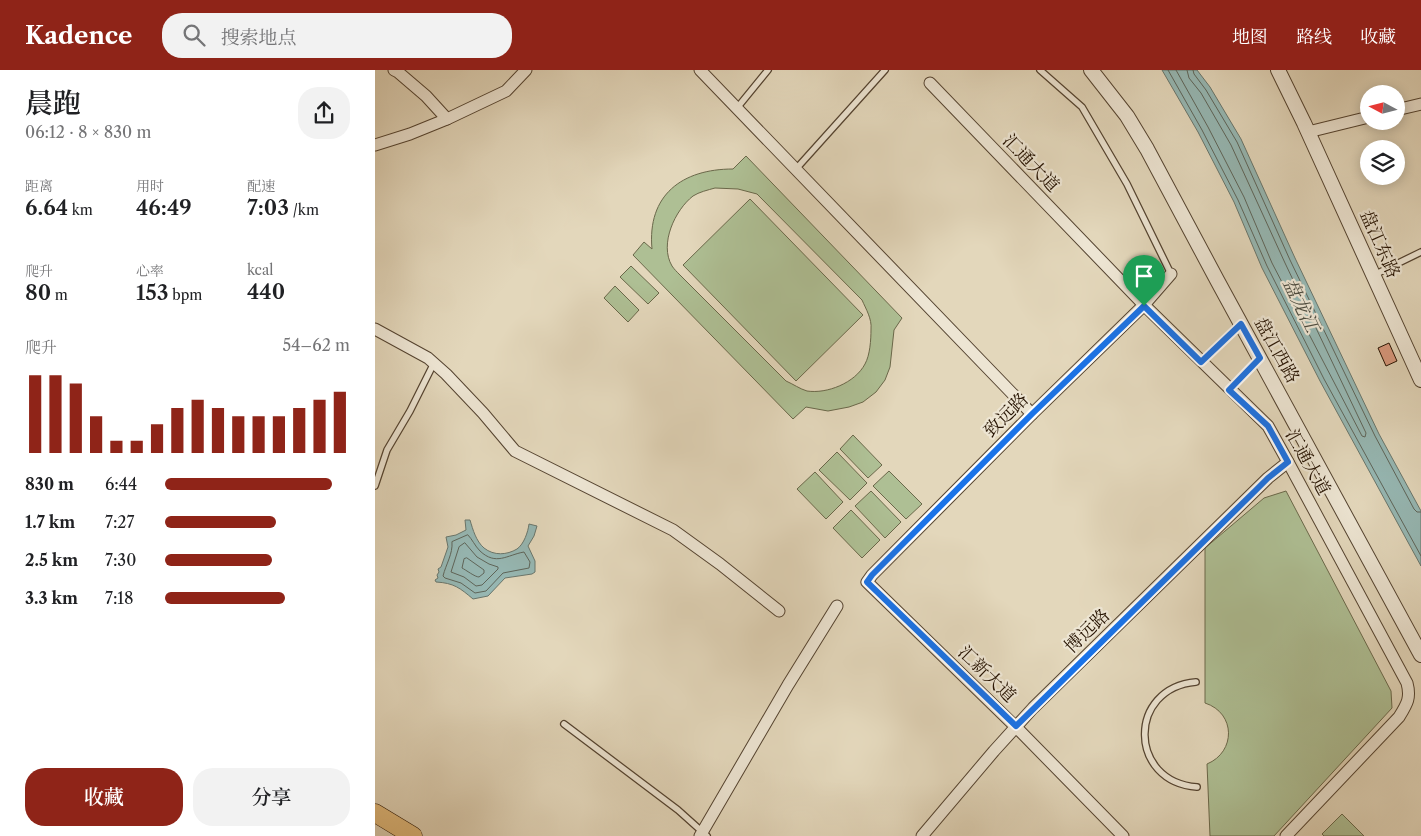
<!DOCTYPE html>
<html lang="zh">
<head>
<meta charset="utf-8">
<style>
  :root { --surface:#fff; --page:#f2f2f2; --text:#202124; --muted:#757577; --accent:#8f2418 }
  body { margin:0; font-family:"Libre Caslon Text","Noto Serif SC",serif; background:var(--page); color:var(--text); height:100vh; display:flex; flex-direction:column; font-size:19px; white-space:nowrap }
  * { box-sizing:border-box; margin:0 }
  p { font-size:16px; color:var(--muted) }
  .icon { flex:none; width:28px; height:28px; fill:none; stroke:currentColor; stroke-width:2; stroke-linecap:round; stroke-linejoin:round }
  .map { position:relative; flex:1; overflow:hidden }
  .sheet { display:flex; flex-direction:column; background:var(--surface); width:375px }
  .sheet>* { flex:none }
  .needle { width:32px; rotate:277deg }
  .controls { position:absolute; left:985px; top:15px; display:grid; gap:10px }
  .controls a { display:grid; place-items:center; width:45px; height:45px; border-radius:50%; background:var(--surface); box-shadow:0 2px 12px #0003; font-size:25px }
  .pin { position:absolute; display:grid; place-items:center; width:42px; height:42px; color:#fff; margin:-51px -21px; border-radius:50% 50% 50% 0; rotate:-45deg; box-shadow:0 0 5px #0007 }
  .pin .icon { rotate:45deg }
  .round { display:grid; place-items:center; flex:none; width:52px; height:52px; border-radius:20px; background:var(--page) }
  .summary { display:flex; align-items:center; justify-content:space-between; height:85px; padding:0 25px }
  h1 { font-size:28px; font-weight:600; line-height:38px }
  .stats { display:grid; grid-template-columns:repeat(3,1fr); gap:8px; height:85px; padding:5px 25px }
  .stats div { display:grid; align-content:center }
  .stats b { font-size:21px; font-weight:600 }
  .stats small { font-size:14px; font-weight:400 }
  .stats p { font-size:14px }
  .chart { height:140px; padding:10px 25px }
  .chart p { display:flex; justify-content:space-between }
  .chart svg { width:100%; height:90px; margin-top:5px; stroke:var(--accent); stroke-width:6 }
  .cta { display:flex; gap:10px; margin-top:auto; padding:10px 25px }
  .cta a { flex:1; height:58px; border-radius:20px; background:var(--accent); color:#fff; font-size:20px; font-weight:600; line-height:58px; text-align:center }
  .cta a+a { background:var(--page); color:var(--text) }
  ul { padding:0 25px; list-style:none; font-size:16px }
  li { display:grid; grid-template-columns:80px 60px 1fr; align-items:center; height:38px }
  li i { height:12px; border-radius:6px; background:var(--accent) }
  header { display:flex; align-items:center; gap:30px; box-sizing:border-box; height:70px; padding:0 25px; background:var(--accent); color:#fff }
  header strong { font-size:24px }
  nav { display:flex; gap:28px; margin-inline-start:auto; font-size:18px }
  .search { width:350px; height:45px; background:var(--page); display:flex; align-items:center; gap:12px; box-sizing:border-box; padding:0 18px; border-radius:20px; color:var(--muted); font-size:19px }
  main { display:flex; flex:1; min-height:0 }
  .map>svg:first-child { display:block }
</style>
</head>
<body>
<header>
<strong>Kadence</strong>
<div class="search"><svg class="icon" aria-label="search" viewBox="0 0 24 24"><circle cx="10" cy="10" r="6"/><path d="M15 15l6 6"/></svg>搜索地点</div>
<nav><a>地图</a><a>路线</a><a>收藏</a></nav>
</header>
<main>
<section class="sheet">
<div class="summary"><div><h1>晨跑</h1><p>06:12 · 8 × 830 m</p></div><a class="round"><svg class="icon" aria-label="share" viewBox="0 0 24 24"><path d="M12 15V3M7 8l5-5 5 5M5 13v7h14v-7"/></svg></a></div>
<div class="stats">
<div><p>距离</p><b>6.64<small> km</small></b></div>
<div><p>用时</p><b>46:49</b></div>
<div><p>配速</p><b>7:03<small> /km</small></b></div>
</div>
<div class="stats">
<div><p>爬升</p><b>80<small> m</small></b></div>
<div><p>心率</p><b>153<small> bpm</small></b></div>
<div><p>kcal</p><b>440</b></div>
</div>
<div class="chart"><p><span>爬升</span>54–62 m</p>
<svg viewBox="0 0 160 44" preserveAspectRatio="none"><path d="M5 44V6M15 44V6M25 44V10M35 44V26M45 44V38M55 44V38M65 44V30M75 44V22M85 44V18M95 44V22M105 44V26M115 44V26M125 44V26M135 44V22M145 44V18M155 44V14"/></svg>
</div>
<ul>
<li><b>830 m</b>6:44<i style="width:90%"></i></li>
<li><b>1.7 km</b>7:27<i style="width:60%"></i></li>
<li><b>2.5 km</b>7:30<i style="width:58%"></i></li>
<li><b>3.3 km</b>7:18<i style="width:65%"></i></li>
</ul>
<div class="cta"><a>收藏</a><a>分享</a></div>
</section>
<div class="map">
<svg width="1046" height="766" viewBox="0 0 1046 766">
  <rect width="100%" height="100%" fill="#e3d7bb"/>
  <filter id="stains"><feTurbulence type="fractalNoise" baseFrequency=".004" numOctaves="4"/><feColorMatrix values="0 0 0 0 .2 0 0 0 0 .09 0 0 0 0 .02 0 0 0 .5 -.17"/></filter>
  <radialGradient id="worn" r=".72"><stop offset=".6" stop-color="#630" stop-opacity="0"/><stop offset="1" stop-color="#630" stop-opacity=".3"/></radialGradient>
  <g fill="#aebf94" stroke="#6a684a" fill-rule="evenodd">
    <path d="M371 86 527 248 519 260 515 297 510 310 501 322 488 332 474 337 453 341 431 337 418 349 258 185 269 172 277 179C272 125 307 99 358 99ZM340 118 363 119 382 124 487 230C491 239 497 249 496 259 496 270 495 285 490 294 480 313 452 324 432 321 425 319 418 314 411 311L305 205C302 202 299 199 297 196 284 174 300 140 318 126 324 122 333 120 340 118Z"/>
    <path d="M375 129 488 245 421 311 308 195Z"/>
    <path d="M256 196 284 223 273 234 245 207Z"/>
    <path d="M240 216 264 240 253 252 229 228Z"/>
    <path d="M478 365 507 395 493 408 465 379Z"/>
    <path d="M462 382 492 413 475 430 444 400Z"/>
    <path d="M514 401 547 434 531 449 498 416Z"/>
    <path d="M440 402 468 432 451 449 422 419Z"/>
    <path d="M496 421 526 452 510 468 480 436Z"/>
    <path d="M911 421 1016 621 1017 638 899 766H835L832 694C861 682 861 643 830 633V478L889 428Z"/>
    <path d="M476 440 505 470 487 488 458 458Z"/>
    <path d="M967 744 989 766H949L947 764Z"/>
  </g>
  <g fill="#96b8b4" stroke="#69766c">
    <path d="M787 0H822L835 17 866 69 920 188 1004 364 1046 441V496L945 311 887 198 859 132 823 62Z"/>
    <path d="M90 450H95C98 460 101 471 109 478 119 486 132 485 142 479 149 474 153 462 154 454L162 456 159 466 153 476 160 491V502L157 504 130 508 113 526 98 529C85 518 79 513 61 512L60 510 63 508 62 505 64 502 63 499 66 497 73 477 71 467 81 465 91 460Z"/>
  </g>
  <g fill="none" stroke-linecap="round" stroke-linejoin="round">
    <g stroke="#5e655a" stroke-width="1">
      <path d="M793 0 827 60 863 130 892 196 949 309 1046 486"/>
      <path d="M801 0 833 57 869 127 897 193 987 366 990 367 991 363 910 193 856 75 826 23 814 8 812 0"/>
      <path d="M818 0 819 4 831 20 862 72 915 190 1000 366 1039 439 1042 442H1046"/>
      <path d="M93 465C97 469 100 476 105 481 121 496 132 485 149 482L155 492 154 498 128 503 111 521 100 523 86 513 70 508 68 506C71 494 78 484 77 472Z"/>
      <path d="M90 473 102 487 114 494 123 497V499L107 515 101 516 89 507 76 502 84 477Z"/>
      <path d="M92 488 109 500V503L104 507C100 507 91 500 87 498L89 489Z"/>
    </g>
  </g>
  <path fill="#db9a7f" stroke="#251201" d="M1014 273 1022 291 1011 296 1003 278Z"/>
  <g fill="none" stroke-linecap="round" stroke-linejoin="round">
    <g stroke="#544330" stroke-width="8">
      <g id="service">
        <path d="M665 0 707 37 752 114 796 204"/>
        <path d="M362 38 393 0"/>
        <path d="M421 99 510 0"/>
        <path d="M999 205 1046 182"/>
        <path d="M826 292 865 254"/>
        <path d="M854 319 884 289"/>
        <path d="M0 416 12 380 35 341 59 293"/>
        <path d="M821 612C752 618 753 712 822 717"/>
        <path d="M189 654 303 740 332 766"/>
      </g>
    </g>
    <g stroke="#544330" stroke-width="13">
      <g id="minor">
        <path d="M19 0 23 2 51 26 72 49"/>
        <path d="M325 0 657 344"/>
        <path d="M555 13 769 235 893 356 913 392 1032 613C1036 628 1032 634 1024 647L911 766"/>
        <path d="M1021 40 1046 34"/>
        <path d="M933 62 994 47"/>
        <path d="M0 75 35 64 72 49 131 21 151 0"/>
        <path d="M0 259 53 288 71 304 108 343 140 381 298 460 345 494 404 541"/>
        <path d="M325 766 413 615 462 536"/>
        <path d="M547 766 619 681 658 638 893 408 913 392"/>
        <path d="M748 766 641 657 492 512 497 505 657 344 769 235 796 204"/>
      </g>
    </g>
    <g stroke="#544330" stroke-width="16">
      <g id="tertiary">
        <path d="M716 0 752 46 772 79 842 210 1046 585"/>
        <path d="M903 0 929 53 1046 310"/>
      </g>
    </g>
    <g stroke="#251201" stroke-width="19">
      <path id="primary" d="M0 743 38 766"/>
    </g>
    <use href="#service" stroke="#ede5d3" stroke-width="5.5"/>
    <use href="#minor" stroke="#ede5d3" stroke-width="11"/>
    <use href="#tertiary" stroke="#ede5d3" stroke-width="14"/>
    <use href="#primary" stroke="#e2bc7e" stroke-width="18"/>
  </g>
  <g fill="none" stroke-linecap="round" stroke-linejoin="round">
    <g stroke="#fff" stroke-width="10">
      <path id="route" d="M769 236 826 292 866 254 885 288 854 320 893 356 913 392 893 408 881 420 641 656 492 512 497 505 657 344Z"/>
    </g>
    <use href="#route" stroke="#1a73e8" stroke-width="6"/>
  </g>
  <g text-anchor="middle" dominant-baseline="central" stroke-width="4.5" stroke-linejoin="round" paint-order="stroke">
    <g font-size="18" fill="#251201" stroke="#ede5d3">
      <text transform="translate(656 93) rotate(46)">汇通大道</text>
      <text transform="translate(1005 174) rotate(66)">盘江东路</text>
      <text transform="translate(902 280) rotate(61)">盘江西路</text>
      <text transform="translate(631 345) rotate(-45)">致远路</text>
      <text transform="translate(933 392) rotate(61)">汇通大道</text>
      <text transform="translate(712 561) rotate(-44)">博远路</text>
      <text transform="translate(612 604) rotate(44)">汇新大道</text>
    </g>
    <g font-size="19" font-style="italic" fill="#4d4c40" stroke="#ede5d3">
      <text transform="translate(926 235) rotate(64)">盘龙江</text>
    </g>
  </g>
  <rect width="100%" height="100%" filter="url(#stains)"/>
  <rect width="100%" height="100%" fill="url(#worn)"/>
</svg>
<div class="controls">
<a><svg class="needle" viewBox="-14 -14 28 28"><path d="M0-13l5 13h-10z" fill="#e53935"/><path d="M0 13l5-13h-10z" fill="#757577"/></svg></a>
<a><svg class="icon" aria-label="layers" viewBox="0 0 24 24"><path d="M12 4l9 5-9 5-9-5zM3 14l9 5 9-5"/></svg></a>
</div>
<div class="pin" style="left:769px;top:236px;background:#1e9e55"><svg class="icon" aria-label="arrive" viewBox="0 0 24 24"><path d="M6 21V4h12l-3 4 3 4H6"/></svg></div>
</div>
</main>
</body>
</html>
